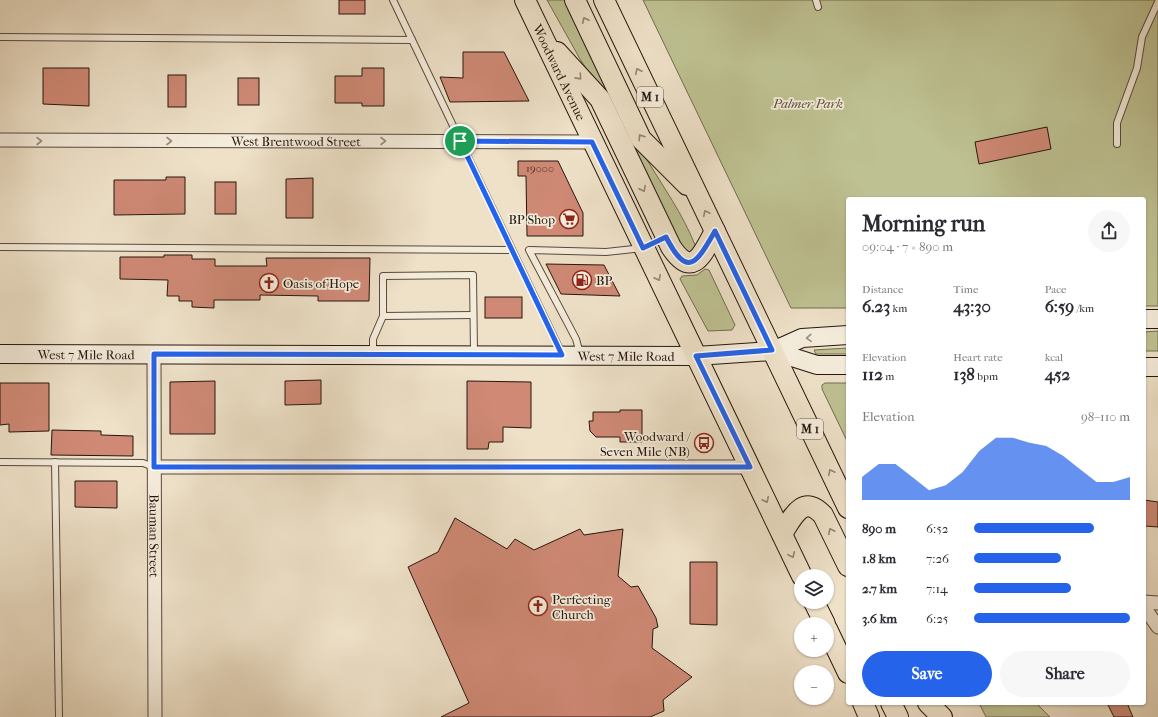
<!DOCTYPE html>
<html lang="en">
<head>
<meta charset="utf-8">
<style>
  :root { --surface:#fff; --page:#f7f7f7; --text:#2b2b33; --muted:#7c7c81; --accent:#2563eb }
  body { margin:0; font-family:"IM FELL French Canon",serif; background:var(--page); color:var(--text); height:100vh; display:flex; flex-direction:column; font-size:15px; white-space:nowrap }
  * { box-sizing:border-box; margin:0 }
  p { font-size:13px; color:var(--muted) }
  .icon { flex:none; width:22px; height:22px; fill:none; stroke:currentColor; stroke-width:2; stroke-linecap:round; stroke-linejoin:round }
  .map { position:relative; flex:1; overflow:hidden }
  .panel { position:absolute; left:846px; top:197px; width:300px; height:508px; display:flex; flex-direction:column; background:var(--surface); border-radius:4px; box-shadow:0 1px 3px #0004 }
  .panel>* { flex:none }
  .fabs { position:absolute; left:794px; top:569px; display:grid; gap:8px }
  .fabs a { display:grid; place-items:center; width:40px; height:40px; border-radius:50%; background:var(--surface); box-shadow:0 1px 3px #0004; font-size:20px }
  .pin { position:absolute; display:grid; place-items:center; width:34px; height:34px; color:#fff; margin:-17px; border:2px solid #fff; border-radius:50%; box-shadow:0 1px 4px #0007 }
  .round { display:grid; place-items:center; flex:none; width:42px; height:42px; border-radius:21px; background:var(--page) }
  .overview { display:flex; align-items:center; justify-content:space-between; height:68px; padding:0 16px }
  h1 { font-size:22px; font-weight:700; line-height:30px }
  .stats { display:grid; grid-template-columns:repeat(3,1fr); gap:6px; height:68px; padding:4px 16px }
  .stats div { display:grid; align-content:center }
  .stats b { font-size:17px; font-weight:700 }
  .stats small { font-size:11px; font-weight:400 }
  .stats p { font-size:11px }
  .chart { height:112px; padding:8px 16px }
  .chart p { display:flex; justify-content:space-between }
  .chart svg { width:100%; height:72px; margin-top:4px; fill:var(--accent); opacity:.7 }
  .primary-button { display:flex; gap:8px; margin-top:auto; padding:8px 16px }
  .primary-button a { flex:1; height:46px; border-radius:24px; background:var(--accent); color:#fff; font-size:16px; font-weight:700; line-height:46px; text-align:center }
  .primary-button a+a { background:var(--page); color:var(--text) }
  ul { padding:0 16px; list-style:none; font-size:13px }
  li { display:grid; grid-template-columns:64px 48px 1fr; align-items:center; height:30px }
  li i { height:10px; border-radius:5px; background:var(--accent) }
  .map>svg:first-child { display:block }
</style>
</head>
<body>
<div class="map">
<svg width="1158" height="717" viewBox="0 0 1158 717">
  <rect width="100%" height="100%" fill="#eee1c8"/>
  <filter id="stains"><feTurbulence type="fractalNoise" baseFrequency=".005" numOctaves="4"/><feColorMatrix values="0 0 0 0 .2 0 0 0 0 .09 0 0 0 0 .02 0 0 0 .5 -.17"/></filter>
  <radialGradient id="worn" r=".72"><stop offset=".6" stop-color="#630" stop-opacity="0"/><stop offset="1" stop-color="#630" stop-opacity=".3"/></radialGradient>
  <g fill="#bec192" stroke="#726c50">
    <path d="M547 0H567C593 52 617 107 646 158 663 187 683 214 695 245L693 251 687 253 681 252 593 79 580 59Z"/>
    <path d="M643 0H1158V306H1144V199H848V308H791Z"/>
    <path d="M705 269 709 270 735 325 732 330 708 331 680 279 682 276 697 275Z"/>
    <path d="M1158 331V351H1144V332Z"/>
    <path d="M848 348V354H816L814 350Z"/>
    <path d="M825 383H848V443L822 389V385Z"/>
    <path d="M979 703H1036L1050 717H986Z"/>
  </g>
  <g fill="#cf8975" stroke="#26160e">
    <rect x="339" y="0" width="26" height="14"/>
    <path d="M463 52H504L529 101 450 102 440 77 463 78Z"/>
    <path d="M43 68H89V106L43 104Z"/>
    <path d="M362 68H384V106H362V103H335V76H362Z"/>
    <rect x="168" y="75" width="18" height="32"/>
    <rect x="238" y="78" width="21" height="27"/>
    <path d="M1047 127 1051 149 979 164 975 142Z"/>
    <path d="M518 161H558L583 213V236H527L526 176H518Z"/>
    <path d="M166 177H185V214L114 215V180H166Z"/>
    <path d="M313 178V218H286V179Z"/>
    <rect x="215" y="182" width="21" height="32"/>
    <path d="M164 255H192V259H215V266H267L266 258H370L369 301H318V296L260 295V300H214V308L192 307V301H179V296H167L168 280 120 279V257H164Z"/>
    <path d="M546 264 604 265 620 296 561 294Z"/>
    <rect x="485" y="297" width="37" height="21"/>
    <path d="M321 380V404L285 405V381Z"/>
    <path d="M215 381V434H170V382Z"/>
    <path d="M467 381 531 382V428L503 427V442H489L488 449H467Z"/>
    <path d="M0 383H49V431L9 432V424L0 425Z"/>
    <path d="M620 410H642V442H620V437H596L590 431 589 421H593V412H620Z"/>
    <path d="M52 430 101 431V435L133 436V456L51 455Z"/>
    <path d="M75 481H117V508L75 507Z"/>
    <path d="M1144 500 1158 502V527L1145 526Z"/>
    <path d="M455 518 507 549 515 539 534 550 580 529 584 535 623 529 618 576 631 587 638 586 656 618 658 627 653 629 652 648 692 677 663 700 664 711 650 717H441L469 703 408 567 438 552Z"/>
    <path d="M690 562H717V625L690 624Z"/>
    <path d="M1107 703H1127L1133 717H1114Z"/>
  </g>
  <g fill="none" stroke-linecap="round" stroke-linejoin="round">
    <g stroke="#58493c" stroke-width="8">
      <g id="service">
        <path d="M393 0 562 354"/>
        <path d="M816 0 818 7"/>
        <path d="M0 37 412 40"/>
        <path d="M1117 144V123L1137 68 1142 37 1158 2"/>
        <path d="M0 247 512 250"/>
        <path d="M383 316 473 315"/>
        <path d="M373 353V339L383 316V276L473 275 474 353"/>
        <path d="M580 354 576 339 529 250 606 252 643 248 664 238"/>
        <path d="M0 462 143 463 154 467"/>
        <path d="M55 462 59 717"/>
      </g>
    </g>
    <g stroke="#58493c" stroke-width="15">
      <g id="minor">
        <path id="s1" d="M0 140 592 142"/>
        <path id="s2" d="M154 355 155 717"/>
        <path d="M154 467H750"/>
        <path d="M1144 602 1158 603"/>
        <path d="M1144 607 1158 627"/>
      </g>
    </g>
    <g stroke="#26160e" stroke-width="20">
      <g id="secondary">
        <path d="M1144 319H1158"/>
        <path d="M773 351 817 365H848"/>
        <path id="s3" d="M0 354 696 356 773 351 802 338 848 335"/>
        <path d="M1144 367H1158"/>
      </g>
    </g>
    <g stroke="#26160e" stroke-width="22">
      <g id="primary">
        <path id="s4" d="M525 0 802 576"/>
        <path d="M575 0 641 139 687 185"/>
        <path d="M604 0 848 508"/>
        <path d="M557 52 600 99 671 247C693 280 703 253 715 231"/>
        <path d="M782 534C792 518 803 493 823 515L848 566"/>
        <path d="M814 602 825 624"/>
        <path d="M827 629 848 673"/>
        <path d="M863 703 869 717"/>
        <path d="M891 703 898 717"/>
        <path d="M928 703 942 717"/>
      </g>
    </g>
    <use href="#service" stroke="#f4ecdb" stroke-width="6"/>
    <use href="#minor" stroke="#f4ecdb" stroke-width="13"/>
    <use href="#secondary" stroke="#f4ecdb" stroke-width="18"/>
    <use href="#primary" stroke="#eee1c8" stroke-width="20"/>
  </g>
  <defs><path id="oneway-chevron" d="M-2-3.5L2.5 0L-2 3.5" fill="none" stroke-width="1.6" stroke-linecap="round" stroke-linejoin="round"/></defs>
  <g stroke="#948674">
    <use href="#oneway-chevron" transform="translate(585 20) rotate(-115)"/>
    <use href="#oneway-chevron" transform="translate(638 71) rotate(-116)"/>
    <use href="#oneway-chevron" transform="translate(579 77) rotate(48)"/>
    <use href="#oneway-chevron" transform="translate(641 137) rotate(-123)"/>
    <use href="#oneway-chevron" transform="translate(643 189) rotate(64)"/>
    <use href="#oneway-chevron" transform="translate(706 213) rotate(-116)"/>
    <use href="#oneway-chevron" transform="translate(658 278) rotate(64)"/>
    <use href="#oneway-chevron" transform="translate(831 472) rotate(-116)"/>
    <use href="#oneway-chevron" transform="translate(766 500) rotate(64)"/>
    <use href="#oneway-chevron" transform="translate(831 531) rotate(-116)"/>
    <use href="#oneway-chevron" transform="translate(792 555) rotate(65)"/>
  </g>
  <g stroke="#978c7f">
    <use href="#oneway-chevron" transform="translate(39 141)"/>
    <use href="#oneway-chevron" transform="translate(169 141)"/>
    <use href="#oneway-chevron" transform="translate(383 141)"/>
    <use href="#oneway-chevron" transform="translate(809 338) rotate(176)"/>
  </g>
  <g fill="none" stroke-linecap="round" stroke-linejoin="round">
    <g stroke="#fff" stroke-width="8">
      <path id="route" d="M460 141 592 142 643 248 666 237C688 280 697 262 715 231L772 350 696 356 750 467H154V354L562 355Z"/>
    </g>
    <use href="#route" stroke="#2563eb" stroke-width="5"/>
  </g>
  <defs>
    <g id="supermarket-ring" transform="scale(1)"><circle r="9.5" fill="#f4ecdb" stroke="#8f2418" stroke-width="1.5"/><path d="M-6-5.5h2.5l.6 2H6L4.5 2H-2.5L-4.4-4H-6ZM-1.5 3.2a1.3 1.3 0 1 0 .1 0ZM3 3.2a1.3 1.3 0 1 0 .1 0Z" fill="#8f2418"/></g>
    <g id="fuel-ring" transform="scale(1)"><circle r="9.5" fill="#f4ecdb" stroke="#8f2418" stroke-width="1.5"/><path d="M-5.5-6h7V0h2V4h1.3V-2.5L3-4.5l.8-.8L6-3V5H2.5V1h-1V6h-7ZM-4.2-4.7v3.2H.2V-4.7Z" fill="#8f2418"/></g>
    <g id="church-ring" transform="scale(1)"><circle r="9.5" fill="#f4ecdb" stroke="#8f2418" stroke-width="1.5"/><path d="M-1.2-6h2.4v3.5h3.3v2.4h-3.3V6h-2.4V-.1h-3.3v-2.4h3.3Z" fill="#8f2418"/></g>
    <g id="bus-ring" transform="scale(1)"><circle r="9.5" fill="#f4ecdb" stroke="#8f2418" stroke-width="1.5"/><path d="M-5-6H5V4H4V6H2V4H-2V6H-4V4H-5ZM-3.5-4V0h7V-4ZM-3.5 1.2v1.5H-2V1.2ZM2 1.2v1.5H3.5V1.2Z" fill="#8f2418"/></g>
  </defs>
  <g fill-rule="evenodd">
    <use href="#supermarket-ring" x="569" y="219"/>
    <use href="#fuel-ring" x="582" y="280"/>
    <use href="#church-ring" x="269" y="283"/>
    <use href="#bus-ring" x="704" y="443"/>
    <use href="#church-ring" x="538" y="606"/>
  </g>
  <g text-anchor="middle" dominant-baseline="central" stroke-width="3.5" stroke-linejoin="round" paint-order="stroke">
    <g font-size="11" fill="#503328">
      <text x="540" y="168">19000</text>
    </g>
    <g fill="#f4ecdb" stroke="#64564c" stroke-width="1">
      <rect x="637" y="87" width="26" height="20" rx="3"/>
      <rect x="797" y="419" width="26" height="20" rx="3"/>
    </g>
    <g font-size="12" font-weight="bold" fill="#26160e">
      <text x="650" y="97">M 1</text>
      <text x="810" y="429">M 1</text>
    </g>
    <g font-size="13" fill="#26160e" stroke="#f4ecdb">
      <text stroke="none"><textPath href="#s4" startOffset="80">Woodward Avenue</textPath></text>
      <text stroke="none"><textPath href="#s1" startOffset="296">West Brentwood Street</textPath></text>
      <text stroke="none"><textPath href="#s3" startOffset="86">West 7 Mile Road</textPath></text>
      <text stroke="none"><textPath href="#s3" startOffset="626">West 7 Mile Road</textPath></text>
      <text stroke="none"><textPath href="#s2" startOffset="181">Bauman Street</textPath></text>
    </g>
    <g font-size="13" font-style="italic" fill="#5b523c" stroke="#f4ecdb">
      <text x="808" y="103">Palmer Park</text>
    </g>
    <g font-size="13" fill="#26160e" stroke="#f4ecdb" text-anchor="start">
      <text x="555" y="219" text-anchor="end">BP Shop</text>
      <text x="596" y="280">BP</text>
      <text x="283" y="283">Oasis of Hope</text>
      <text x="690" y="436" text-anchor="end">Woodward /<tspan x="690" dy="15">Seven Mile (NB)</tspan></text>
      <text x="552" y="599">Perfecting<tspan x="552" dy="15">Church</tspan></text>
    </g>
  </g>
  <rect width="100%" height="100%" filter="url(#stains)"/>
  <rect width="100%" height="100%" fill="url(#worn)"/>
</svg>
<div class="fabs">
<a><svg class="icon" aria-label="layers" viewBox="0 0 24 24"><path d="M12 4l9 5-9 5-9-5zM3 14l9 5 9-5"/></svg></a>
<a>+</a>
<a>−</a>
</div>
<div class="pin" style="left:460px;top:141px;background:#1e9e55"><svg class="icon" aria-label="arrive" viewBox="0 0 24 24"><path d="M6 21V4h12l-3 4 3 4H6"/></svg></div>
<section class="panel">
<div class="overview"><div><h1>Morning run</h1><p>09:04 · 7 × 890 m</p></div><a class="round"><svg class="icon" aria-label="share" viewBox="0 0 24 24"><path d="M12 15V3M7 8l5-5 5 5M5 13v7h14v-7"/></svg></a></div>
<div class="stats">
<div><p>Distance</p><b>6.23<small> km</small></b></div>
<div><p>Time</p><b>43:30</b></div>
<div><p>Pace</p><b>6:59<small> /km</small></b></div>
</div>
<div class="stats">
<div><p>Elevation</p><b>112<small> m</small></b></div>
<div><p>Heart rate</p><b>138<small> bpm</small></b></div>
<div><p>kcal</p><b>452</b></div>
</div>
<div class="chart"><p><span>Elevation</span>98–110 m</p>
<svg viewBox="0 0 160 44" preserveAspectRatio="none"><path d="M0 44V30L10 22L20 22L30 30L40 38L50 35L60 27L70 14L80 6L90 6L100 9L110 11L120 17L130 25L140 33L150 33L160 30V44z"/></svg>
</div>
<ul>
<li><b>890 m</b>6:52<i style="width:77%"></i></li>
<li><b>1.8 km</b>7:26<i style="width:56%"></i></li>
<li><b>2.7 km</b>7:14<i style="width:62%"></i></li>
<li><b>3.6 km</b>6:25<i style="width:100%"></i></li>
</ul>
<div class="primary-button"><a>Save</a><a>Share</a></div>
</section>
</div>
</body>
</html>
